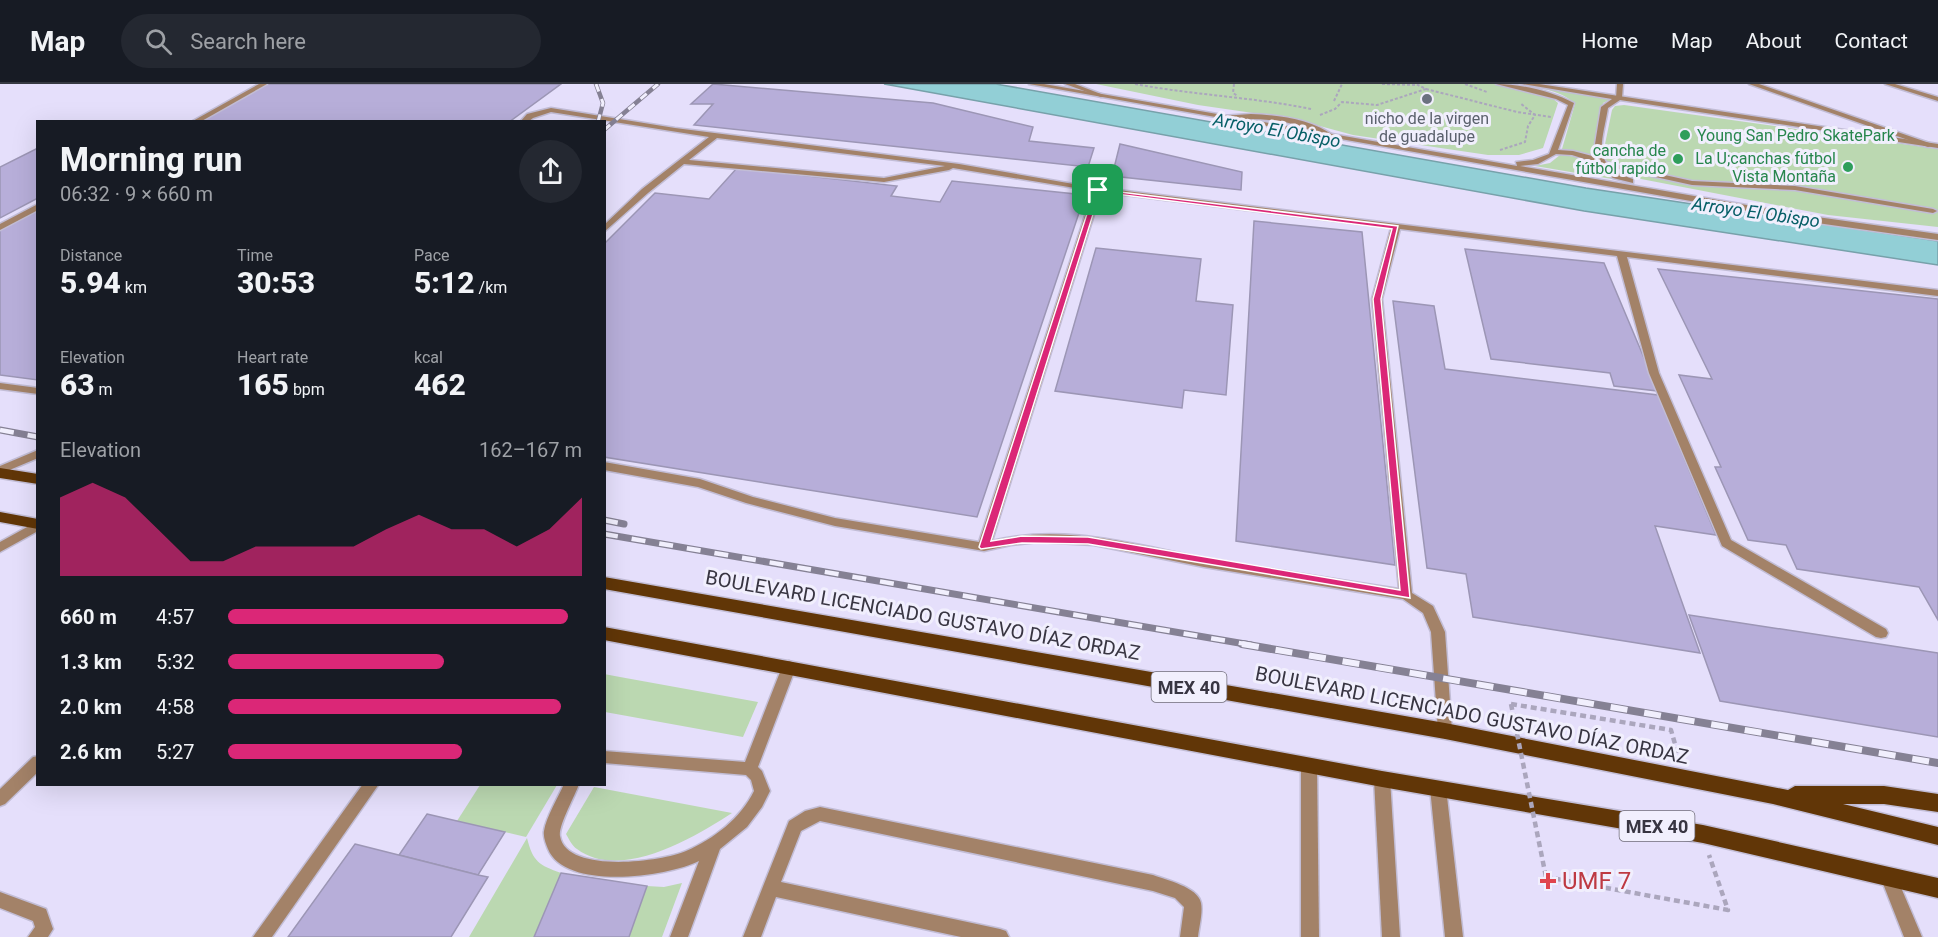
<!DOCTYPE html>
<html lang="en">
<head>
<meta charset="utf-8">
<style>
  :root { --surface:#171b24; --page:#242831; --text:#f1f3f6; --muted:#9ea1a6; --line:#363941; --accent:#db2777 }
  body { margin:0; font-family:Roboto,sans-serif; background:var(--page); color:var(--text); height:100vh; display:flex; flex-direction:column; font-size:22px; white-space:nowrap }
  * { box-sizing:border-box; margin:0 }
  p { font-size:20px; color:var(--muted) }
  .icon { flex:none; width:33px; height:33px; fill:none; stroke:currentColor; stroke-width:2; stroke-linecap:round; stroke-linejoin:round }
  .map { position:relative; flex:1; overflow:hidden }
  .side { position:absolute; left:36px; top:36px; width:570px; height:666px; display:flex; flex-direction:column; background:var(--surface); border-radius:0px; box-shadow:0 6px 24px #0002 }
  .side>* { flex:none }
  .pin { position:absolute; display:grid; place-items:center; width:51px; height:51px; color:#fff; margin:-26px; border-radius:12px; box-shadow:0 3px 9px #0006 }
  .round { display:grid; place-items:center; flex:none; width:63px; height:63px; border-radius:32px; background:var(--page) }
  .overview { display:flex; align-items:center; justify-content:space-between; height:102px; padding:0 24px }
  h1 { font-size:33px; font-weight:800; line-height:45px }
  .metrics { display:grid; grid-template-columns:repeat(3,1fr); gap:9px; height:102px; padding:6px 24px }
  .metrics div { display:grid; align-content:center }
  .metrics b { font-size:30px; font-weight:800 }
  .metrics small { font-size:16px; font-weight:400 }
  .metrics p { font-size:16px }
  .chart { height:168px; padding:12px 24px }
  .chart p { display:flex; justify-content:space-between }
  .chart svg { width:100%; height:108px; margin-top:6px; fill:var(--accent); opacity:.7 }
  ul { padding:0 24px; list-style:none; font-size:20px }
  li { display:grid; grid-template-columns:96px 72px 1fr; align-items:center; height:45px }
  li i { height:15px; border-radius:8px; background:var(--accent) }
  header { display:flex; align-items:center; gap:36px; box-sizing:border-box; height:84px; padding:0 30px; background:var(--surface); border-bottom:2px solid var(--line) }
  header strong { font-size:28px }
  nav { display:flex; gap:33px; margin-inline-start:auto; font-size:21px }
  .search { width:420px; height:54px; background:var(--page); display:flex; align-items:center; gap:15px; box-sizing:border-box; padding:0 21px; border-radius:33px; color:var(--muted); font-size:22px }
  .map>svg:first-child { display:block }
</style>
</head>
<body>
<header>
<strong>Map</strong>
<div class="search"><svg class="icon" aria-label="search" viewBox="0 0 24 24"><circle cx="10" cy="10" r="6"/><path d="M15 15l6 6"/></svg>Search here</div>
<nav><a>Home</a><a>Map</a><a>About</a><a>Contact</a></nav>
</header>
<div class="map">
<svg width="1938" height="853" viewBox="0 0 1938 853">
  <rect width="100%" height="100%" fill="#e5dffb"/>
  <g fill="#bbd8b1">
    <path d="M1096 0H1495C1513 4 1544 5 1558 19L1543 64 1519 71H1488L1353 51 1294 35 1198 21Z"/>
    <path d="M1515 0 1611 15 1603 19 1594 72 1562 65 1575 20C1560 5 1535 4 1515 0Z"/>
    <path d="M1624 21 1938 65V143L1828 131 1615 90 1603 75V70L1612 26 1615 22Z"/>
    <path d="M1560 71 1579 73 1593 86 1618 96 1535 82 1550 79Z"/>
    <path d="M604 590 620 593 758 618 743 653 605 628Z"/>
    <path d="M480 701H557L526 753 457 737Z"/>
    <path d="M594 703 732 729C695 753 621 798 577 765 572 762 569 755 566 750Z"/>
    <path d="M527 754C533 778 539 781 561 789L534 853H469Z"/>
    <path d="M682 799 662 853H629L647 802 664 803Z"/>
  </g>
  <path fill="#92cfd6" stroke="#77a1aa" stroke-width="1.5" d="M884 0H996L1586 104 1938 157V181L1584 127Z"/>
  <g fill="#b7aed9" stroke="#9c96b5" stroke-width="1.5">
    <path d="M267 0H561L509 38H198Z"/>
    <path d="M713 0 933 19 1033 43 1029 57 1094 64 1088 83 694 41 713 20H691Z"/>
    <path d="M1120 60 1242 88 1241 106 1112 92Z"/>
    <path d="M38 64V114L0 134V83Z"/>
    <path d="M737 84 897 102 891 112 940 118 952 97 1085 111 977 433 604 373V160L655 109 709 115Z"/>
    <path d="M38 125V296L0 291V146Z"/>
    <path d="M1254 137 1362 148 1395 481 1236 457Z"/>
    <path d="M1096 164 1201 175 1196 217 1233 221 1226 311 1184 306 1182 324 1055 307Z"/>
    <path d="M1465 165 1604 179 1658 307 1614 302 1610 289 1491 275Z"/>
    <path d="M1658 185 1938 215V536L1919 503 1797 485 1786 461 1748 456 1715 383H1721L1679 291 1712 295Z"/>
    <path d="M1393 217 1434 222 1445 285 1658 311 1716 451 1655 442 1700 569 1473 533 1466 490 1427 484Z"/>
    <path d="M1689 531 1938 569V653L1720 617Z"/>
    <path d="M427 730 457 737 505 748 478 791 399 771Z"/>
    <path d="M355 760 478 791 488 793 451 853H288Z"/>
    <path d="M561 789 647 802 629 853H534Z"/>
  </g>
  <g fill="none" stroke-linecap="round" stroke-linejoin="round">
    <g stroke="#c2bdd6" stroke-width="3">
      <g id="service">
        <path d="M259 0H267L200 38H191Z"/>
        <path d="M551 24 675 44 959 80 1085 102 1938 206V212L1627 173 1659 289 1731 456 1886 545 1888 549 1886 553 1881 554 1876 553 1722 462 1649 289 1617 172 1400 145 1382 215 1412 509 1433 522 1445 548 1452 647 1450 651 1445 653 1440 651 1438 647 1431 548 1423 529 1403 515 1204 483 1094 461 1038 458 1011 461 984 467 835 442 746 419 698 403 604 386V378L700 395 753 413 835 434 979 458 1093 107 953 84 949 86 884 98 684 80 648 109 604 148V141L642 105 709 53 551 28 533 34 528 38H520L527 30ZM717 54 945 82 884 94 689 76ZM1101 108 1391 144 1372 215 1399 505C1334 495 1269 485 1205 474 1134 461 1064 439 992 457Z"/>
        <path d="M1251 30C1278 31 1312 35 1334 52 1326 56 1312 46 1303 43 1277 34 1250 34 1222 36L1218 34 1222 32Z"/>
        <path d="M1596 76 1692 97 1795 102 1933 125 1937 127 1933 129 1795 106 1692 101 1596 80Z"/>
        <path d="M38 120V126L0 146V140Z"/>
        <path d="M0 299 38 304V310L0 305Z"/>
        <path d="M38 366V374L0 390V382Z"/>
        <path d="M38 437V447L0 468V458Z"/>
        <path d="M789 577 794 579 796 583 758 683 762 687 770 707 762 723 747 743 720 765 688 853H670L699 777C667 793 565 807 548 765 546 760 543 753 544 747 546 733 558 714 564 700H579C575 712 558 742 560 752 566 790 661 778 686 767 714 755 741 734 754 707L751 696 746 691 604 679V667L745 678 782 583 784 579Z"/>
        <path d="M38 672V688L5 720 0 722V705L33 673Z"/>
        <path d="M1438 697 1443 699 1446 704 1463 853H1445L1430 704 1433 699Z"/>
        <path d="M363 700H379L272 853H253Z"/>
        <path d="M820 723 1153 791C1166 796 1198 803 1201 819 1203 829 1199 843 1198 853H1180L1184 823 1175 814 1153 807 820 737 801 747 781 798 1000 845 1006 847 1009 853H961L776 813 761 853H743L789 737 805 727Z"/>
        <path d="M1888 784 1894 787 1922 853H1904L1880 792 1882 787Z"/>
        <path d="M0 808 46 825 53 845 48 853H28L35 843 33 837 0 824Z"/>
      </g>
    </g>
    <g stroke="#c2bdd6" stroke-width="3">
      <g id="minor">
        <path d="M1065 0H1075L1106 12 1101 13Z"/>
        <path d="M1617 0H1623L1622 14 1619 16 1616 14Z"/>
        <path d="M1749 0H1759L1935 61 1928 63Z"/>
        <path d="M1885 0H1895L1938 13V17Z"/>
        <path d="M1309 674 1314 676 1317 681 1319 853H1301V681L1304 676Z"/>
        <path d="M1382 688 1387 690 1390 695 1400 853H1382L1374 695 1377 690Z"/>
      </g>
    </g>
    <g stroke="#c2bdd6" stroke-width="3">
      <path id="tertiary" d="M1029 0H1044L1517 82 1516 78 1533 76 1549 70 1568 21 1556 15 1496 0C1521 0 1551 7 1574 19L1558 66 1573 67 1596 73 1595 60 1601 23 1612 15 1522 0H1539L1938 60V64L1620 16 1608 24C1602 61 1590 80 1633 95V99L1613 94 1603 87 1597 79 1572 71 1556 70 1538 80 1520 82 1810 132 1938 150V156L1810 138Z"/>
    </g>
    <g stroke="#c2bdd6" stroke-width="3">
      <g id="primary">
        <path d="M0 384 38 390V400L0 394Z"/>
        <path d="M0 428 38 435V445L0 438Z"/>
        <path d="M604 493 1445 639 1788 706 1795 702H1884L1938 710V728L1884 720H1843L1938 743V761L1773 720 1445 655 604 505Z"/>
        <path d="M604 543 1382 687 1703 741 1938 794V814L1703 759 1382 703 604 556Z"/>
      </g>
    </g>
    <g stroke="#aba6bd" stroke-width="2" stroke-dasharray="3 2" stroke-linecap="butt">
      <path d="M1135 0C1193 11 1252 13 1311 25"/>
      <path d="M1234 0 1233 9 1238 12"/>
      <path d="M1382 0 1417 1"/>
      <path d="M1465 0 1487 8"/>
      <path d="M1426 5 1517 28 1551 33"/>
      <path d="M1334 17 1342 0"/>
      <path d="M1320 31 1335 25 1342 18 1377 21 1426 5 1416 0"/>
      <path d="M1500 66 1525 58 1528 42 1535 31 1520 19"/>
    </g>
    <g stroke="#aba6bd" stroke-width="4.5" stroke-dasharray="6 4" stroke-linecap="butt">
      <path d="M1511 620 1671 646 1679 674"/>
      <path d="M1546 793 1728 826 1709 771"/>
    </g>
    <use href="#service" fill="#a38268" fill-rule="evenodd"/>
    <use href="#minor" fill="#a38268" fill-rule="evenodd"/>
    <use href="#tertiary" fill="#a38268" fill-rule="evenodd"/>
    <use href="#primary" fill="#613607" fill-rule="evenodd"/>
    <g stroke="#858194" stroke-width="4.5">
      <g id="rail-far2">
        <path d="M596 0 603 19 598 38"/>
        <path d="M604 46 658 0"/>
      </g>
    </g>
    <g stroke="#858194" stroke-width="7">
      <g id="rail-far1">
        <path d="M0 346 38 353"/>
        <path d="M604 436 624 440"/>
        <path d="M604 450 1251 561"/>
      </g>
    </g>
    <g stroke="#858194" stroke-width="8">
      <path id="rail" d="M1242 560 1938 679"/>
    </g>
    <use href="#rail-far2" stroke="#f1effd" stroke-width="3" stroke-dasharray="8" stroke-linecap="butt"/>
    <use href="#rail-far1" stroke="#f1effd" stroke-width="4.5" stroke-dasharray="14" stroke-linecap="butt"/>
    <use href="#rail" stroke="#f1effd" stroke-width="6" stroke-dasharray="17" stroke-linecap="butt"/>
    <path stroke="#aba6bd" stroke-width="4.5" stroke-dasharray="6 4" stroke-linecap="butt" d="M1511 620 1546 793"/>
  </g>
  <path fill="#db2777" stroke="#fff" stroke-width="1.5" fill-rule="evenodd" d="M1095 105 1398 142 1381 215 1410 514 1088 460 1022 459 981 465 979 463ZM1100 108 1392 145 1373 215 1400 506 1088 453 1022 452 991 457Z"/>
  <circle fill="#6b7280" stroke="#f1effd" stroke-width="2" cx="1427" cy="15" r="6"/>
  <g fill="#2e9e5b" stroke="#f1effd" stroke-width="2">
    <circle cx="1685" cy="51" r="6"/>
    <circle cx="1678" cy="75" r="6"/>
    <circle cx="1848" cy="83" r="6"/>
  </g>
  <path fill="#e0444e" stroke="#f1effd" stroke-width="2" d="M1545 788h6v6h6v6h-6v6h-6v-6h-6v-6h6z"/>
  <g text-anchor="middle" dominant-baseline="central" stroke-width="6" stroke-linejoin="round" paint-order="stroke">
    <g font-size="16" fill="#5b616d" stroke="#f1effd">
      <text x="1427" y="34">nicho de la virgen<tspan x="1427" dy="18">de guadalupe</tspan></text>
    </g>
    <g font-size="16" fill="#27864d" stroke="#f1effd" text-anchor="end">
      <text x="1697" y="51" text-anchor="start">Young San Pedro SkatePark</text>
      <text x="1666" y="66">cancha de<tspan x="1666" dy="18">fútbol rapido</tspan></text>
      <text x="1836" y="74">La U;canchas fútbol<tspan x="1836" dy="18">Vista Montaña</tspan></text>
    </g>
    <g font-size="18" font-style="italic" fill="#075f67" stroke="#f1effd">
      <text transform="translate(1277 46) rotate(10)">Arroyo El Obispo</text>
      <text transform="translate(1756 128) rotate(8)">Arroyo El Obispo</text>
    </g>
    <g fill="#f1effd" stroke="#706d7a" stroke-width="1.5">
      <rect x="1151.5" y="588" width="75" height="30" rx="4.5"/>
      <rect x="1619.5" y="727" width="75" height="30" rx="4.5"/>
    </g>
    <g font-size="18" font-weight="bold" fill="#383542">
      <text x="1189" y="603">MEX 40</text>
      <text x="1657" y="742">MEX 40</text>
    </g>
    <g font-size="20" fill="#383542" stroke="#f1effd">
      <text transform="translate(923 531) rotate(10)">BOULEVARD LICENCIADO GUSTAVO DÍAZ ORDAZ</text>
      <text transform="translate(1472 631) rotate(11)">BOULEVARD LICENCIADO GUSTAVO DÍAZ ORDAZ</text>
    </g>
    <g font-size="24" fill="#be3a42" stroke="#f1effd" text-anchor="start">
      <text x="1562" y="797">UMF 7</text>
    </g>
  </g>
</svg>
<div class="pin" style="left:1098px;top:106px;background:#1e9e55"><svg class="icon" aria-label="arrive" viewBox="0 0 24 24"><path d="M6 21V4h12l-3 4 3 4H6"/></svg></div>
<section class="side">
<div class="overview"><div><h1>Morning run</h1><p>06:32 · 9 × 660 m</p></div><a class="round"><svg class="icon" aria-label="share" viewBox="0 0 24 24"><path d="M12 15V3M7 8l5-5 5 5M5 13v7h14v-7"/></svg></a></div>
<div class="metrics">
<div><p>Distance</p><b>5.94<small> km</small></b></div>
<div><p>Time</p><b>30:53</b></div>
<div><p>Pace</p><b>5:12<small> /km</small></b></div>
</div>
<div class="metrics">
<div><p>Elevation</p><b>63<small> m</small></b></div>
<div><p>Heart rate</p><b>165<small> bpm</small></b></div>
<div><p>kcal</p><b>462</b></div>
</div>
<div class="chart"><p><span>Elevation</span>162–167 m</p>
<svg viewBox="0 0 160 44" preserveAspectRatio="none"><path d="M0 44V12L10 6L20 12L30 25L40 38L50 38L60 32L70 32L80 32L90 32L100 25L110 19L120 25L130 25L140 32L150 25L160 12V44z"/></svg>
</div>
<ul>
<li><b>660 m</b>4:57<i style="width:96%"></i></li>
<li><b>1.3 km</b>5:32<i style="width:61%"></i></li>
<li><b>2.0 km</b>4:58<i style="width:94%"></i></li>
<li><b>2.6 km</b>5:27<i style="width:66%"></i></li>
</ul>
</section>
</div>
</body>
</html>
